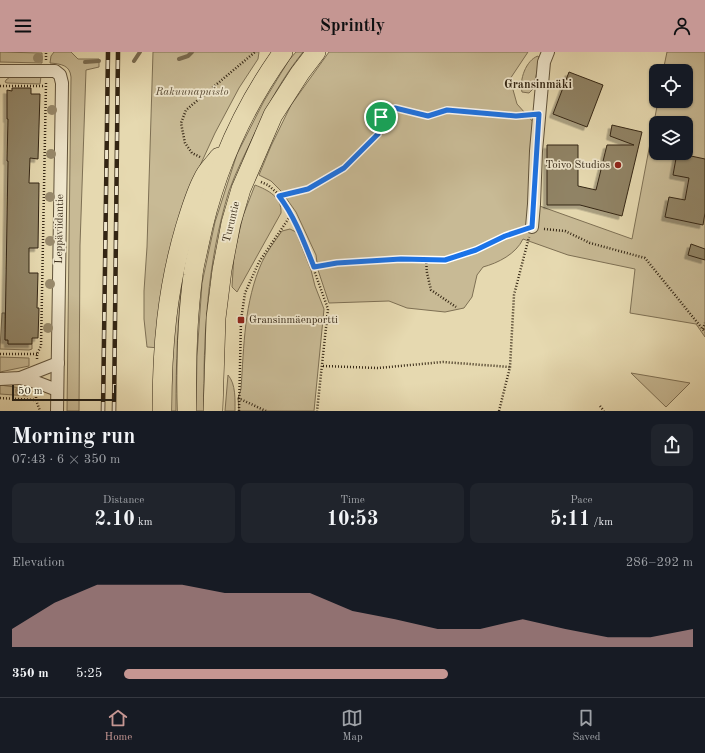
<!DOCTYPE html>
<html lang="en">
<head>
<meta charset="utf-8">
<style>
  :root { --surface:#171b24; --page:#20242c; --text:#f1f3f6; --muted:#9ea1a6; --line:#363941; --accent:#c59692 }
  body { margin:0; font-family:"Old Standard TT",serif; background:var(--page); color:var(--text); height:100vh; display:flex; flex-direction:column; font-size:15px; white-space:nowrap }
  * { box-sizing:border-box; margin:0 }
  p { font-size:13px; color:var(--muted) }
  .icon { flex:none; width:22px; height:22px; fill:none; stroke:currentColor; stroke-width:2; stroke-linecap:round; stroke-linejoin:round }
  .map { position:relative; height:359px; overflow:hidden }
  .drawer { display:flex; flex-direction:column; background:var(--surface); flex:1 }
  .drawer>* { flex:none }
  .controls { position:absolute; left:649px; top:12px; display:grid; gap:8px }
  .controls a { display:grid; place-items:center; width:44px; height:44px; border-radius:8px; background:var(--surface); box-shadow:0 1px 3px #0004; font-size:20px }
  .scale { position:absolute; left:12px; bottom:10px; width:104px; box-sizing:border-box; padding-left:4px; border:2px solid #332513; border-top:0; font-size:11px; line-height:14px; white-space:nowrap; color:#332513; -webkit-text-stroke:3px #efe6cc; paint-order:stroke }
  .pin { position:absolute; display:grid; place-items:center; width:34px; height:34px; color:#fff; margin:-17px; border:2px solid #fff; border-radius:50%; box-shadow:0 1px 4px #0007 }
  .round { display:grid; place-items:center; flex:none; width:42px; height:42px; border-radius:8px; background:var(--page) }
  .headline { display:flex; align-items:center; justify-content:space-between; height:68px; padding:0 12px }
  h1 { font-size:22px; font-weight:700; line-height:30px }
  .stats { display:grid; grid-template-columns:repeat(3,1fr); gap:6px; height:68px; padding:4px 12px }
  .stats div { display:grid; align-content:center; border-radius:8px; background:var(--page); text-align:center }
  .stats b { font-size:20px; font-weight:700 }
  .stats small { font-size:11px; font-weight:400 }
  .stats p { font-size:11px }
  .chart { height:112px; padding:8px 12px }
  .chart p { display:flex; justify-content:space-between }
  .chart svg { width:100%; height:72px; margin-top:4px; fill:var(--accent); opacity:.7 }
  ul { padding:0 12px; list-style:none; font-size:13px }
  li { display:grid; grid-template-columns:64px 48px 1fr; align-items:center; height:30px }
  li i { height:10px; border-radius:5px; background:var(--accent) }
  header { display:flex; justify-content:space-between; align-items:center; height:52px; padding:0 12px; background:var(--accent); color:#111; font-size:18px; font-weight:700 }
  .menu { display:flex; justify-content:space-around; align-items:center; height:56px; border-top:1px solid var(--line); background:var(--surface); font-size:11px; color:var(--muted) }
  .menu a { display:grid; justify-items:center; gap:2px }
  .menu .selected { color:var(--accent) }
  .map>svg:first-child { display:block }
</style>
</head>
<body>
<header><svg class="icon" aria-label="menu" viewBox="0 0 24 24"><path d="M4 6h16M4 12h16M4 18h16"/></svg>Sprintly<svg class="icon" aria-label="person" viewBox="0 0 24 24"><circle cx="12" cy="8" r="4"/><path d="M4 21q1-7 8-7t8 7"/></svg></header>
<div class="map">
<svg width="705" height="359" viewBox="0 0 705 359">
  <defs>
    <filter id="shadow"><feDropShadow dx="-3.5" dy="3.5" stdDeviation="0" flood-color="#0004"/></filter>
  </defs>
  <rect width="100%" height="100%" fill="#e6d9b0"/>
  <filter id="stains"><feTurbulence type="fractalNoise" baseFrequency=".005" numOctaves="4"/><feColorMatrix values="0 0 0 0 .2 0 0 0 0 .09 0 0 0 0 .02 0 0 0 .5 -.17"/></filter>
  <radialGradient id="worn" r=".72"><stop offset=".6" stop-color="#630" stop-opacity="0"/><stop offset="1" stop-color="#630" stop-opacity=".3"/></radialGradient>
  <g fill="#c8ba95" stroke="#7e7054" fill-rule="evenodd">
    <path d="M0 0 42 1V11L0 10Z"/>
    <path d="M54 0H71L78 7H99V15L86 18 80 193 79 359H67L71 25C70 13 61 12 50 11L51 4Z"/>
    <path d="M153 0H259L258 7 239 36 215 81 198 118 160 296 147 295 144 267V239L147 195Z"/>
    <path d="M296 0H303C283 25 268 52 255 81 246 100 236 119 229 139 207 210 203 286 204 359H196L197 304 202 231 215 170 237 102 264 49 289 8Z"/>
    <path d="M329 0H528L510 27 517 52 534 71V152L632 187 658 49H686V19H663L667 0H705V285L696 272 630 261 635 217 568 203 523 187C516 202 498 211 483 215L477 223 472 245 464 256 445 260 407 256 389 249 329 251 318 218 316 203 296 160 281 139 271 129 259 123 271 94 291 53ZM656 71H686V101H656Z"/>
    <path d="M538 4 540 7 533 37 529 41 522 40C519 28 526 8 538 4Z"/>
    <path d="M41 24 40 32 7 31 5 30 6 28 10 25Z"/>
    <path d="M255 133C268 138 282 145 281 161L237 240 232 235 234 202 243 164Z"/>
    <path d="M290 177 296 180 311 218 315 234 324 257 314 359H239L238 346 241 337C244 294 244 250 262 210 267 199 275 189 282 179Z"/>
    <path d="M184 219C177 265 176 312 176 359H166L168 297Z"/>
    <path d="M2 261H5V288H8V292H32V297L29 298 0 297Z"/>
    <path d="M0 305 29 306V314L0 320Z"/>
    <path d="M631 321 690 331 666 355Z"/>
    <path d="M228 323C236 332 235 348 235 359H225Z"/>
    <path d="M0 333 29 337 28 344 0 342Z"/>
  </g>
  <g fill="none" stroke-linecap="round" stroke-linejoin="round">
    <g stroke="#7a6c51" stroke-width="4">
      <path d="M179 7 188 4 192 0"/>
      <path d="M134 9 140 0"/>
      <path d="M85 10 99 9"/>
    </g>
  </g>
  <g fill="#908365" stroke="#332513" filter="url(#shadow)">
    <path d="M569 20 603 33 587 75 553 62Z"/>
    <path d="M12 36H31V42H40L38 107 30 106 29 131H39L38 196H29V221H38L37 256H39L38 286H32V292H8V288H5L8 109H7L8 67H7V38L12 39Z"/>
    <path d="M612 73 642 80 622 164 580 153H547V93H578V134L596 138 607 93H634L610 84Z"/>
    <path d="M677 101 705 107V161L703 173 665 165 669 145 685 148 689 126 673 123Z"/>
    <path d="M691 192 705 197V208L688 203Z"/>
  </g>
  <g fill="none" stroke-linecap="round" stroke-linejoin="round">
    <g stroke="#60523a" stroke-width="14">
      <g id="street">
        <path d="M0 19H55L60 23 62 31 57 359"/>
        <path d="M532 175 534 152 536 99 544 10 548 0"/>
        <path d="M20 326 36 330 57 338"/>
        <path d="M0 327 20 326 58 311"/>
      </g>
    </g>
    <g stroke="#332513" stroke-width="20">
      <g id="primary">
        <path d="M162 359C162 295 167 237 185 176 190 160 195 142 203 127 206 119 214 112 219 105"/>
        <path d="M187 359C186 314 187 268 193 223 194 213 197 203 199 193 213 124 242 57 283 0"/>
        <path d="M213 359 216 266 222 218 231 171 241 137 273 63 300 21 316 0"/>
      </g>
    </g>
    <g stroke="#332513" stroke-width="2.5" stroke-dasharray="1 2" stroke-linecap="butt">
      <path d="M46 8V0"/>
      <path d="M0 34H45"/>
      <path d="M200 105 192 101 185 91 181 71 186 58 255 0"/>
      <path d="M261 130 268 133 276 140 291 163 301 182 328 257 317 359"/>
      <path d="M279 144 308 137 344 116 378 82 381 65 395 56 428 63 447 58 516 64 527 63"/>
      <path d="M544 177 565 179 590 191 645 206 705 280"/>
      <path d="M426 208 427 221 431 238 456 255"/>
      <path d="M314 215 337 211 401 207 445 208 475 198 505 184 522 178"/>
      <path d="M703 277 705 271"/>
      <path d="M0 302H37"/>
      <path d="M37 307V302L41 294 46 31"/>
      <path d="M323 314 378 316 443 310 510 315"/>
      <path d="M36 342V348L40 359"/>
      <path d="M0 346 36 348"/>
      <path d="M238 346 266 359"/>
      <path d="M600 354 604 359"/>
      <path d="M239 359 241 268 245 241 259 210 291 163"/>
      <path d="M499 359 510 315 514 243 529 185"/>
    </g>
    <use href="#street" stroke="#efe6cc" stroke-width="12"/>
    <use href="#primary" stroke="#e6d9b0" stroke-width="19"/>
    <g stroke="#332513" stroke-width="4.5">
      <g id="rail">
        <path d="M103 359 108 0"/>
        <path d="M114 359 118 0"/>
      </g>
    </g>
    <use href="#rail" stroke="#efe6cc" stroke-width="3" stroke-dasharray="9" stroke-linecap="butt"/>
  </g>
  <g fill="#988a6c">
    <circle cx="38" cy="6" r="5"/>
    <circle cx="52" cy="58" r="5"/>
    <circle cx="51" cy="102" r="5"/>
    <circle cx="50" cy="145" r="5"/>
    <circle cx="50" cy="189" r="5"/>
    <circle cx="50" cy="232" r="5"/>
    <circle cx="48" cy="276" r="5"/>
    <circle cx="20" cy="339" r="5"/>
  </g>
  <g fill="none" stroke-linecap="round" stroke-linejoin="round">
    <g stroke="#fff" stroke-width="8">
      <path id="route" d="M395 56 428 64 447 58 516 64 539 62 532 175 505 184 476 198 445 208 401 207 337 211 314 215C304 190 295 165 279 144L308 137 344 116 378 82 381 65Z"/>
    </g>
    <use href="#route" stroke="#1a73e8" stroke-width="5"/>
  </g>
  <g fill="#8f2418" stroke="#efe6cc" stroke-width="1.5">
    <circle cx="618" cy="113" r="4"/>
    <rect x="237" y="264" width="8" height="8" rx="2"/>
  </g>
  <g text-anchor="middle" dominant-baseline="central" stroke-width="3.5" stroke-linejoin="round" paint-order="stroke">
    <g font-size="11" font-style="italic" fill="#584a34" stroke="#efe6cc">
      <text x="192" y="40">Rakuunapuisto</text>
    </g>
    <g font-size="11" fill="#332513" stroke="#efe6cc" text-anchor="end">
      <text x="610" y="113">Toivo Studios</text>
      <text x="249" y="268" text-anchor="start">Gransinmäenportti</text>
    </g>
    <g font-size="11" fill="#332513" stroke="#efe6cc">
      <text transform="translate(232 170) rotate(-76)">Turuntie</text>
      <text transform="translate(60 177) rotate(-89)">Leppäviidantie</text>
    </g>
    <g font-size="12" font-weight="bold" fill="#332513" stroke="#efe6cc">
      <text x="538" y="33">Gransinmäki</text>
    </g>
  </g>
  <rect width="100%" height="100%" filter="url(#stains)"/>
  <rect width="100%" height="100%" fill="url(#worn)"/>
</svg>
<div class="controls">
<a><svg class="icon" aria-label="locate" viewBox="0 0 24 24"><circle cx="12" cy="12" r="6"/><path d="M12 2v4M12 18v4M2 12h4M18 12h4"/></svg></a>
<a><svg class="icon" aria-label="layers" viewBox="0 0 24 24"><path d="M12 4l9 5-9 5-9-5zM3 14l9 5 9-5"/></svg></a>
</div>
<div class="scale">50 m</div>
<div class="pin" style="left:381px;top:65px;background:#1e9e55"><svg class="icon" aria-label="arrive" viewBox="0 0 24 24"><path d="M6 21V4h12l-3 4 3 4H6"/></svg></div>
</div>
<section class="drawer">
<div class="headline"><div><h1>Morning run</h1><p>07:43 · 6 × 350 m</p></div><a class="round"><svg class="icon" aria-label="share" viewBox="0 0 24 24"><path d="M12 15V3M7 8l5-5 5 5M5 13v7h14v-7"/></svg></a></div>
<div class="stats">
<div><p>Distance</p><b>2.10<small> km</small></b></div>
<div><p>Time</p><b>10:53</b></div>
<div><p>Pace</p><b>5:11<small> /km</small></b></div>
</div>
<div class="chart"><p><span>Elevation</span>286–292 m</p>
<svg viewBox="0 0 160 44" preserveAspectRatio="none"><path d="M0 44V33L10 17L20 6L30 6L40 6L50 11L60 11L70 11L80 22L90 27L100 33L110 33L120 27L130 33L140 38L150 38L160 33V44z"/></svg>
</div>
<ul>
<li><b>350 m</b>5:25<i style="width:57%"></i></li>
</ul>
</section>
<nav class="menu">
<a class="selected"><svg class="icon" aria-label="home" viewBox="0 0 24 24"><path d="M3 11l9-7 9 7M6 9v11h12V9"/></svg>Home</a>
<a><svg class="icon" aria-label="map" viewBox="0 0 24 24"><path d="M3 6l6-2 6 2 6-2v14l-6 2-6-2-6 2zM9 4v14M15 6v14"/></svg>Map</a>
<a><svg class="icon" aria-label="saved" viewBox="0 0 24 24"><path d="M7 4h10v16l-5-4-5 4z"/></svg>Saved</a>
</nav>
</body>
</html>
